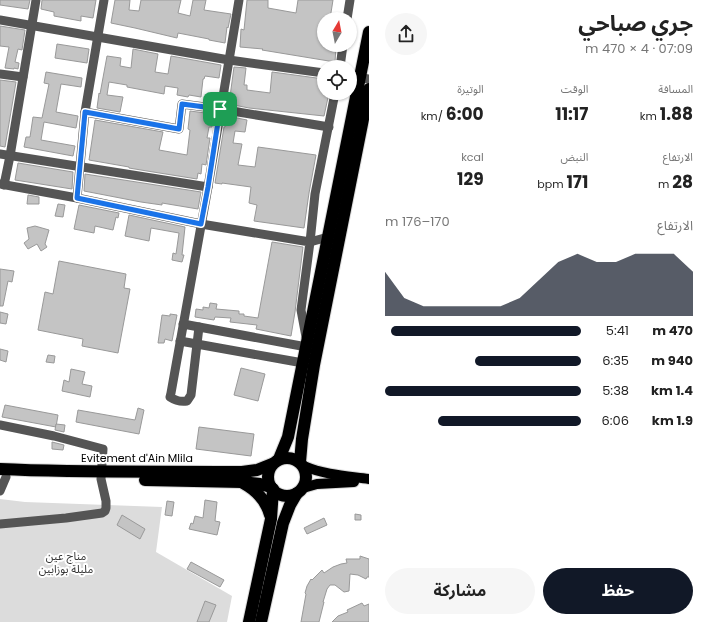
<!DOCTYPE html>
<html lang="ar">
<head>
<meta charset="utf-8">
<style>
  :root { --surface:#fff; --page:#f6f6f6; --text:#222; --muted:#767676; --accent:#111827 }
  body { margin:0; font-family:Poppins,"Noto Sans Arabic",sans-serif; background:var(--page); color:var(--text); direction:rtl; height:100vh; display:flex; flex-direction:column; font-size:15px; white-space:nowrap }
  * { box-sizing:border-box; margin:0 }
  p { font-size:13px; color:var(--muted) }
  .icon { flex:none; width:22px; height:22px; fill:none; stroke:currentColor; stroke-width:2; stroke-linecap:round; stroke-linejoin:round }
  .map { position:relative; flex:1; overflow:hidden; direction:ltr }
  .sheet { display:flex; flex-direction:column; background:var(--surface); width:340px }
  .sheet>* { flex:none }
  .needle { width:26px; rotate:10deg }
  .tools { position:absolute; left:317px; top:12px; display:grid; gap:8px }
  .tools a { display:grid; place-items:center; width:40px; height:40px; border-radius:50%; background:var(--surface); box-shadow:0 1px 3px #0004; font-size:20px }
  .pin { position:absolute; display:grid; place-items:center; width:34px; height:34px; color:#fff; margin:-17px; border-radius:8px; box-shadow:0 2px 6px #0006 }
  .round { display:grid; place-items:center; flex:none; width:42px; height:42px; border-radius:21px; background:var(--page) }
  .summary { display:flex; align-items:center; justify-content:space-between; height:68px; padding:0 16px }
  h1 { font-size:22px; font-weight:700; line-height:30px }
  .metrics { display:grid; grid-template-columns:repeat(3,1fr); gap:6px; height:68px; padding:4px 16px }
  .metrics div { display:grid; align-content:center }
  .metrics b { font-size:17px; font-weight:700 }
  .metrics small { font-size:11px; font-weight:400 }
  .metrics p { font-size:11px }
  .chart { height:112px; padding:8px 16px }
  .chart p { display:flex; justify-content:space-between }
  .chart svg { width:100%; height:72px; margin-top:4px; fill:var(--accent); opacity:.7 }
  .action { display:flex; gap:8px; margin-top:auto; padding:8px 16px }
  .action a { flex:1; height:46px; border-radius:24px; background:var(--accent); color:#fff; font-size:16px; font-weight:700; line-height:46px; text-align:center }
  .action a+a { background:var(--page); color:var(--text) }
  ul { padding:0 16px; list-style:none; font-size:13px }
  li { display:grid; grid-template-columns:64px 48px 1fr; align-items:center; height:30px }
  li i { height:10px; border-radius:5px; background:var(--accent) }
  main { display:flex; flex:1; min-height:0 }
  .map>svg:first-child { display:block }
</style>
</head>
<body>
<main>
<section class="sheet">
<div class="summary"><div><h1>جري صباحي</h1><p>07:09 · 4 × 470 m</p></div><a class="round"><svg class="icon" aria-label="share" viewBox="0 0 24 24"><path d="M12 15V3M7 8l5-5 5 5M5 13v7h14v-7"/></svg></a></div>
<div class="metrics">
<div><p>المسافة</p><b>1.88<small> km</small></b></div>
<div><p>الوقت</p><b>11:17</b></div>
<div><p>الوتيرة</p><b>6:00<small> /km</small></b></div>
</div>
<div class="metrics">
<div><p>الارتفاع</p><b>28<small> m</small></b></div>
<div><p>النبض</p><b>171<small> bpm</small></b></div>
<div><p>kcal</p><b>129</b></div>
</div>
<div class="chart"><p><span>الارتفاع</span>170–176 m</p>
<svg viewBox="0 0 160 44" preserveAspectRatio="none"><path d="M0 44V17L10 33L20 38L30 38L40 38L50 38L60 38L70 33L80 22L90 11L100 6L110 11L120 11L130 6L140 6L150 6L160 17V44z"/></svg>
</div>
<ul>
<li><b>470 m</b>5:41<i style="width:97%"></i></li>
<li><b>940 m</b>6:35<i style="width:54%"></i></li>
<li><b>1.4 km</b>5:38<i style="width:100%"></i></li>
<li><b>1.9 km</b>6:06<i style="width:73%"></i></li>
</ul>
<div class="action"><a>حفظ</a><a>مشاركة</a></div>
</section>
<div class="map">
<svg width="369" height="622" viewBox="0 0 369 622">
  <rect width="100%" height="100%" fill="#fff"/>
  <path fill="#dcdcdc" d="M0 499 25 502 162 507 156 552 232 596 227 622H0Z"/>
  <g fill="#c4c4c4" stroke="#999">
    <path d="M0 0H30L28 9 0 5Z"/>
    <path d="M42 0H96L93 18 81 16V21L54 16V12L41 9Z"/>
    <path d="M115 0H130L129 10 139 11 141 0H181L178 13 190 16 193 0H206L204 10 231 14 228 28 227 27 225 43 209 40V39L178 33 177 38 135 28 111 23Z"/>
    <path d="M247 0H268V8L296 13 298 0H333L330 19H324V45H333V46L336 47 335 62 262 50 263 49 240 47 241 29 244 30Z"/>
    <path d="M0 26 25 30 22 50 18 49 15 62 19 63 18 69 14 68V69L5 68 9 47 0 46Z"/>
    <path d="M57 44 89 49 87 63 55 58Z"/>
    <path d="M133 49 158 54 155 72 168 74 171 56 221 65 219 78 205 76 204 79H203L201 97 189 95 188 97 177 95 178 88 165 86 164 94 127 87V85L109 82 107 95 123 97 120 112 97 108 99 93 100 94 107 56 121 58 120 66 131 68Z"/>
    <path d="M234 67 246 68 244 85H247V90L270 93 272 72 324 79V93H329L324 116 249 108 229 104Z"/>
    <path d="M46 72 82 78 81 87 61 84 56 112 78 116 76 128 44 122 41 140 75 146 73 156 24 147 26 137H30L33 117 42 118 49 84 44 83Z"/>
    <path d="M0 80 16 82 5 147 0 146Z"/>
    <path d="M190 111 213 114 212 127H209L207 138H210L206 165 202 164 201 174 198 173 197 179 147 171 129 168V167L89 160 95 120 163 132 159 150 187 155 190 130 188 129Z"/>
    <path d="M227 116 247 120 245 132 235 131 233 143 242 144 238 165 255 167 258 147 316 155 309 193 304 228 254 221 257 205 249 203 251 187 222 183V184L215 183 224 127H225Z"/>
    <path d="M18 163 73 172 72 189 15 180Z"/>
    <path d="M85 174 201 192 198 209 162 203V205L141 202 84 191Z"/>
    <path d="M28 195 39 197V204H27Z"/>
    <path d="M58 204 65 205 63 217 55 216Z"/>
    <path d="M79 205 119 213 118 218 116 217 113 230 95 226 94 233 74 229Z"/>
    <path d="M129 215 185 227 182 255H184L182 262 172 260 173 253 176 254 179 233 151 228 149 241 125 236Z"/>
    <path d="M35 226 49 230 45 244 47 247 41 251 37 244 28 249 24 243 29 239 27 228Z"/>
    <path d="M272 242 303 247 295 312 291 336 256 329 257 325 230 322 231 318 215 317 214 320 195 317 196 309 203 310V307L209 308 210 303 217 304 216 309 239 311V314H244V316L258 318Z"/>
    <path d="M59 261 126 274 124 288 130 289 118 353 82 346 83 339 38 330 45 292 53 294Z"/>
    <path d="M0 269 14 271 12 282 8 281 3 306H0Z"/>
    <path d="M0 312 8 314 6 324 0 323Z"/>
    <path d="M170 314 177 315 172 341 165 339 164 343H158L162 315 170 316Z"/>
    <path d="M0 349 8 351 6 362 0 360Z"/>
    <path d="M48 355 55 356 54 363 46 362Z"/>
    <path d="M241 368 265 374 258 401 234 395Z"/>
    <path d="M71 369 85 372 82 384 92 386 90 397 62 391 64 380 69 382Z"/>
    <path d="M5 405 58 415 56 427 2 417Z"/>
    <path d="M138 408 144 410 139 434 76 422 78 410 135 420Z"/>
    <path d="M56 424 65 425 64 432 55 430Z"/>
    <path d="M199 427 254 434 251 456 196 449Z"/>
    <path d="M52 442 64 445 63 450 52 449Z"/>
    <path d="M205 500 217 502 215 521 220 522 217 535 189 529 191 523 193 524 195 516 203 518Z"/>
    <path d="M167 501 174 502 172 516 165 515Z"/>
    <path d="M355 514 361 515V520H355Z"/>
    <path d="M122 515 145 529 140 539 117 525Z"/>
    <path d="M324 518 327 525 307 534 304 528Z"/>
    <path d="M360 556 369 559V577H367L366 579 358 575 350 574 349 591 344 592 335 585H330L327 589 323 602H324L319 622H301L306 594 305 593 307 586 311 579 312 580 322 570 324 573 333 567 341 564 347 563 346 559H360Z"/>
    <path d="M191 562 224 580 220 587 187 569Z"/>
    <path d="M205 601 216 605 209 622H197Z"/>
    <path d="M362 603 364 606 369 604V622H332L338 616 348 612 347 610Z"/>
  </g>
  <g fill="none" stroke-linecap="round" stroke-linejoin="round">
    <g stroke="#dbdbdb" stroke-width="12">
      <g id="major">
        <path d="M304 466C325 475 347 476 369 479"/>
        <path d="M303 488 317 484 354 482"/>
      </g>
    </g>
    <g stroke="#dbdbdb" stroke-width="14">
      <g id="highway">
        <circle cx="287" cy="477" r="19"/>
        <path d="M279 459 288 437 369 32"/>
        <path d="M300 462 302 439 314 365 369 89"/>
        <path d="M0 469C81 473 161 471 242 472L257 470 272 464"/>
        <path d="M145 480 242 482 260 484 271 487"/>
        <path d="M243 483C256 490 266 500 270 515"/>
        <path d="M249 622 271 519 273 489"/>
        <path d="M261 622 283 523 290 505 297 493"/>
      </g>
    </g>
    <g stroke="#555" stroke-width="9">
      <path d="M347 19 350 0"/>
      <path d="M0 20 229 60 324 73"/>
      <path d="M340 67 343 45"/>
      <path d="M0 74 23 77"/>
      <path d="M350 76 369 79"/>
      <path d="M85 112 179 129 182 104 220 109 329 127"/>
      <path d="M0 154 208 187"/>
      <path d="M0 184 77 198 201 224 310 242 301 310 306 337"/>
      <path d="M4 185 10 156 36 0"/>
      <path d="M77 198 85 112 104 0"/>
      <path d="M328 237 310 242 315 194 335 93"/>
      <path d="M183 324 312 348"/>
      <path d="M199 327 191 395 187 401C180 402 176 401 170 397L171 393 208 187 239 0"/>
      <path d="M180 341 303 363"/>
      <path d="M0 425 54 436 103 449 101 479 106 501V508L105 511 102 513 66 518 0 524"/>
      <path d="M0 491 6 477"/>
    </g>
    <use href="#major" stroke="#000" stroke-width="10"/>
    <use href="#highway" stroke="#000" stroke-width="12"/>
  </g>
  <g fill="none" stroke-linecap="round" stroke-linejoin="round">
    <g stroke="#fff" stroke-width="8">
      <path id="route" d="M182 104 220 109 208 187 201 224 77 198 85 112 179 129Z"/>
    </g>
    <use href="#route" stroke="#1a73e8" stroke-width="5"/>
  </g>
  <g text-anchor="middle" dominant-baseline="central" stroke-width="4" stroke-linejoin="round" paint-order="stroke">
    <g font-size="11" fill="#000" stroke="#fff">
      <text x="137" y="458">Evitement d'Ain Mlila</text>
    </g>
    <g font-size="11" fill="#333" stroke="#fff">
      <text x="66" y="556">مناج عين<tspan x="66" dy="13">مليلة بوزابين</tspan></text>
    </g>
  </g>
</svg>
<div class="tools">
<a><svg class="needle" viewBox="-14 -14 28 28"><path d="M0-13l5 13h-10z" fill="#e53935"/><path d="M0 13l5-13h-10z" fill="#767676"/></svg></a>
<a><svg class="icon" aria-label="locate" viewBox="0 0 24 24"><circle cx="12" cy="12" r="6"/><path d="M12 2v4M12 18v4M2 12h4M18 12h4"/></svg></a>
</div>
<div class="pin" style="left:220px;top:109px;background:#1e9e55"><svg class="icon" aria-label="arrive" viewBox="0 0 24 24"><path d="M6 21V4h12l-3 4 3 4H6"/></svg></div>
</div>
</main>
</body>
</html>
